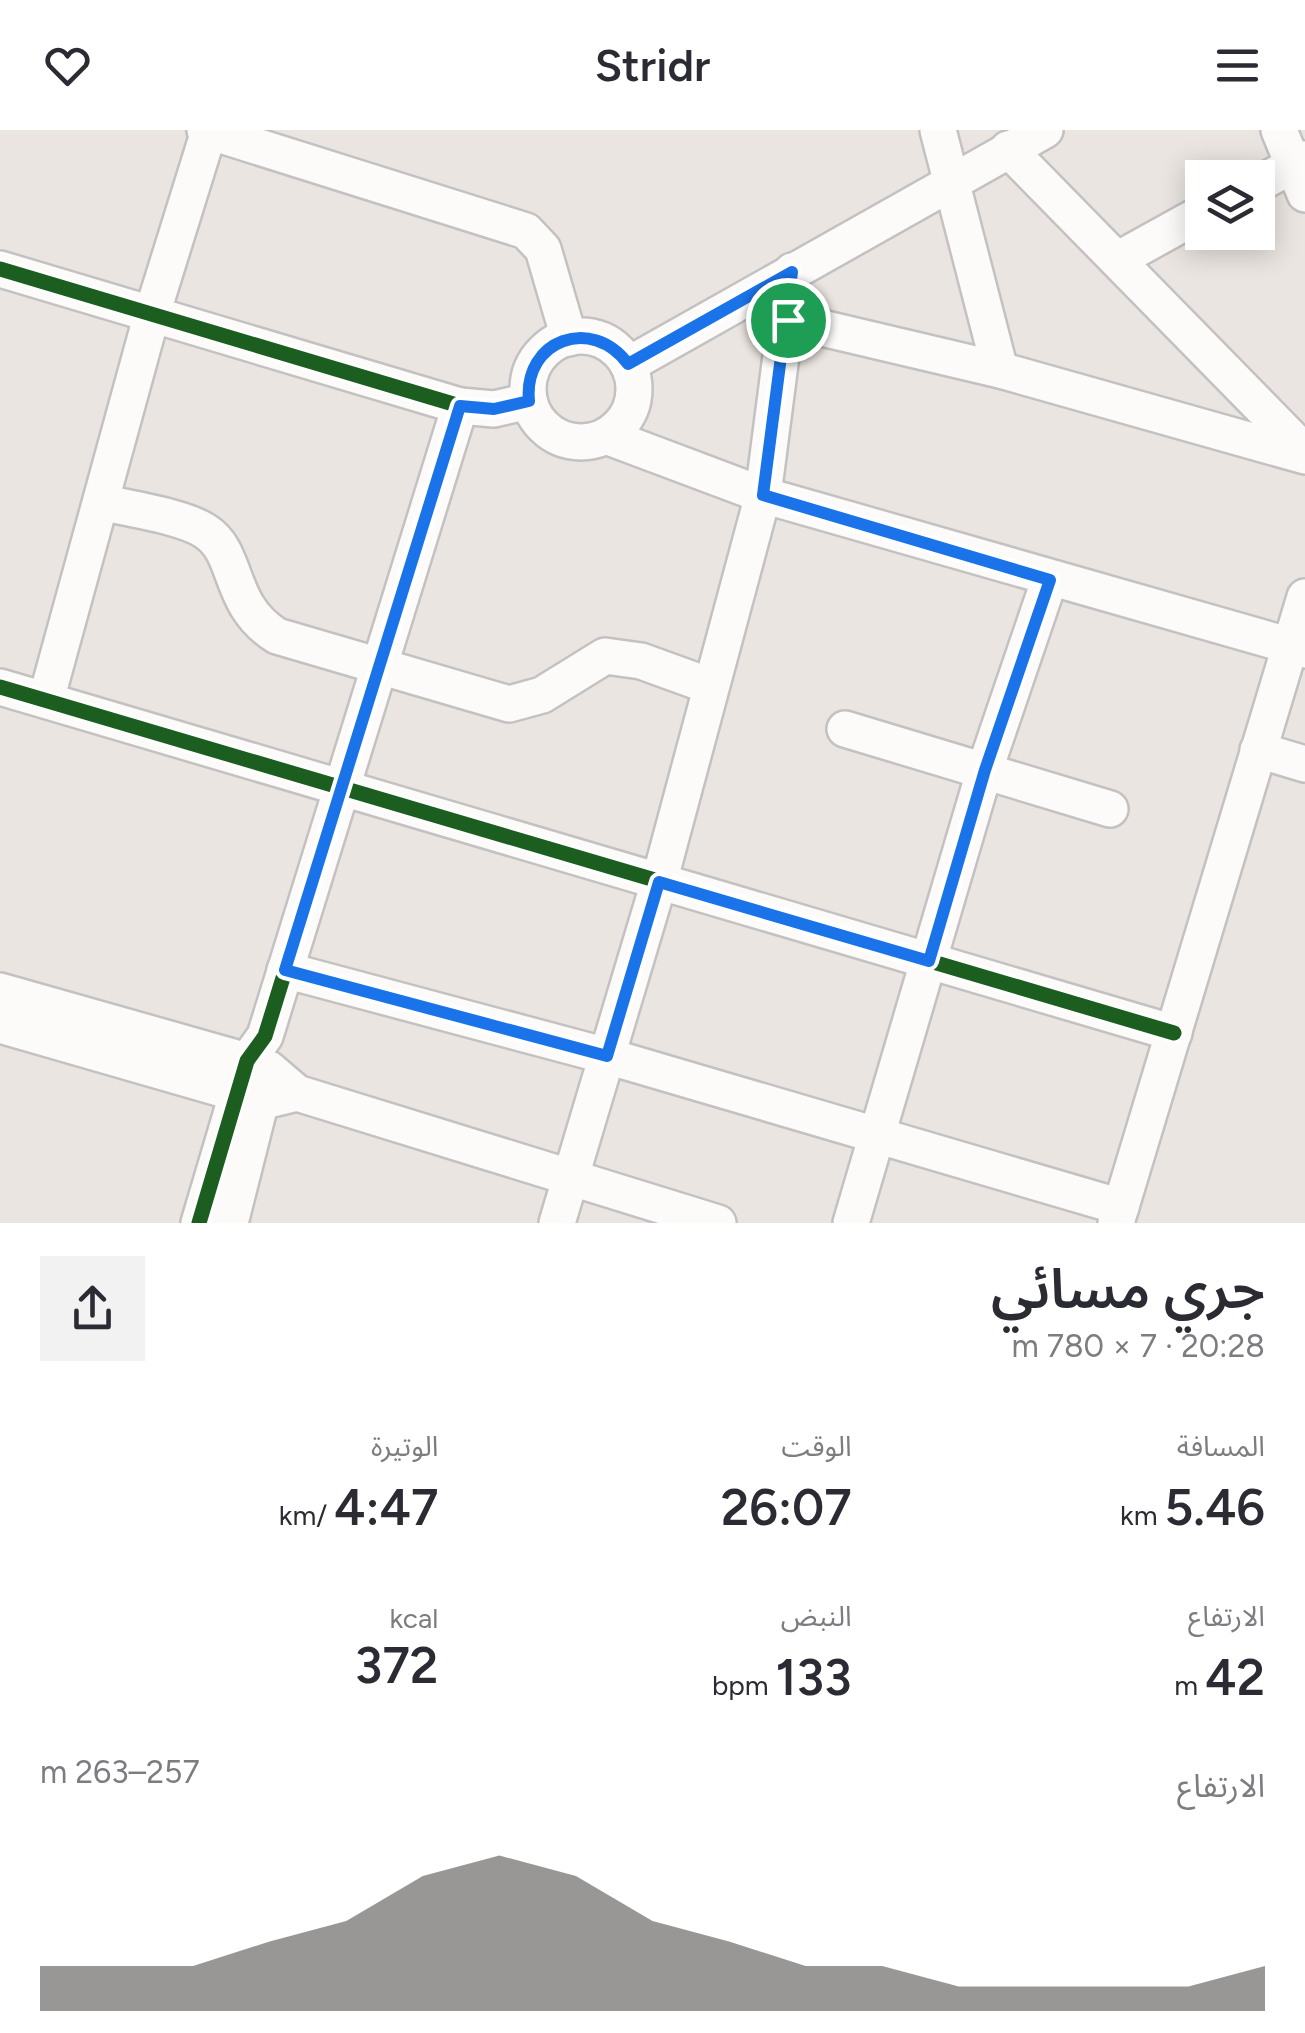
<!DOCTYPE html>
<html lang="ar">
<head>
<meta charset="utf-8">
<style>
  :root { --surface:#fff; --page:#f2f2f3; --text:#2b2b33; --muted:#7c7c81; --accent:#6e6c6a }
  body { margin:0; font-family:Figtree,"Noto Sans Arabic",sans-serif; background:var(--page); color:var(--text); direction:rtl; height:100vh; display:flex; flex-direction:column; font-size:38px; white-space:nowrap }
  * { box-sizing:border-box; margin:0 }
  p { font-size:32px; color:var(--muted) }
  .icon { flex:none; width:55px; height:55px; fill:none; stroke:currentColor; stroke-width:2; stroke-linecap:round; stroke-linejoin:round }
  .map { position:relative; height:1093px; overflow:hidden; direction:ltr }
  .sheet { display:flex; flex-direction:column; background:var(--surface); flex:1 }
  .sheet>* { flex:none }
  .tools { position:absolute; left:1185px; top:30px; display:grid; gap:20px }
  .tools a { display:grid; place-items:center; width:90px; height:90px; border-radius:0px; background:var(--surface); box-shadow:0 5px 25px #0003; font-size:50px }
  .pin { position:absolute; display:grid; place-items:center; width:85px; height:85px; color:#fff; margin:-42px; border:5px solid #fff; border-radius:50%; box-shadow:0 2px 10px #0007 }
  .round { display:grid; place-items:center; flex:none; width:105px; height:105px; border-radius:0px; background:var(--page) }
  .summary { display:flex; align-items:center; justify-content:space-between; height:170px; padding:0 40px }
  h1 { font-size:55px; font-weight:600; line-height:75px }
  .figures { display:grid; grid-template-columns:repeat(3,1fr); gap:15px; height:170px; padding:10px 40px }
  .figures div { display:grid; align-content:center }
  .figures b { font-size:50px; font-weight:600 }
  .figures small { font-size:28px; font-weight:400 }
  .figures p { font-size:28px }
  .chart { height:280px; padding:20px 40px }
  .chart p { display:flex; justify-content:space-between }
  .chart svg { width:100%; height:180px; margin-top:10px; fill:var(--accent); opacity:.7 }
  header { display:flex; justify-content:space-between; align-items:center; height:130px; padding:0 40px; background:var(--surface); font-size:45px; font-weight:600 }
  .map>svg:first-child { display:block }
</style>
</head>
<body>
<header><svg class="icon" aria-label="menu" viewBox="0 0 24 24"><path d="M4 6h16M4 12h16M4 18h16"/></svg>Stridr<svg class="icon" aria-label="heart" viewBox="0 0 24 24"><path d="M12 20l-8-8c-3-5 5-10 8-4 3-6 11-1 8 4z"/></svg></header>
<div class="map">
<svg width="1305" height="1093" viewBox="0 0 1305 1093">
  <rect width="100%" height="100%" fill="#eae5e0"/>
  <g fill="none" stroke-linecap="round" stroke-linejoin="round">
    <g stroke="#c3c1c2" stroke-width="40">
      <g id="minor">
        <path d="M205 0 526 101 543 119 569 208"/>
        <path d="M938 0 1000 240"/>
        <path d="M1279 0 1305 64"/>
        <path d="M1008 19 1305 322"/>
        <path d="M1258 54 1305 29"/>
        <path d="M1117 130 1202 83"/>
        <path d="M0 139 460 276 265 906 247 931 199 1093"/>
        <path d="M788 190 1000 240 1305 326"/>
        <circle cx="581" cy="259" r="53"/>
        <path d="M628 235 1045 0"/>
        <path d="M460 276 494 279 529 271"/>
        <path d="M606 306 763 365 1305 520"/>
        <path d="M101 372C129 379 182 386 205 401 240 423 226 474 277 506L509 574 542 565 605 526 641 531 710 556"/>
        <path d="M0 557 1174 903"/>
        <path d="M46 570 152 184 209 1"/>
        <path d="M845 599 1110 679"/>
        <path d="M1258 620 1305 634"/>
        <path d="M285 840 607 926 1121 1077"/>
        <path d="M0 861 247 931 269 939 297 963 718 1093"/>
        <path d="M0 895 264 971 297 963"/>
        <path d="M230 1093 267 947"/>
        <path d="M557 1093 659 752 763 365 792 141"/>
        <path d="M851 1093 985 639 1049 451"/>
        <path d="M1116 1093 1305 467"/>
      </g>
    </g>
    <use href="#minor" stroke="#fcfbfa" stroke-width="35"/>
    <g stroke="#fff" stroke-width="21">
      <g id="cycleway">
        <path d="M0 139 460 276 265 906 247 931 199 1093"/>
        <path d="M0 557 1174 903"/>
      </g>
    </g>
    <use href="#cycleway" stroke="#1b5e20" stroke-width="15"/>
  </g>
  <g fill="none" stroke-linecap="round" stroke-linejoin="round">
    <g stroke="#fff" stroke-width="20">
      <path id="route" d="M792 142 763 365 1050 450 985 640 929 831 659 752 607 926 285 840 460 276 494 279 529 271C523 210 592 185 628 234Z"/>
    </g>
    <use href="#route" stroke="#1a73e8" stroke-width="12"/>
  </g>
</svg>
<div class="tools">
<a><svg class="icon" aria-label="layers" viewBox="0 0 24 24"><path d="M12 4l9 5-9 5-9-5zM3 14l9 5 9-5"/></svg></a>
</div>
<div class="pin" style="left:788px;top:190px;background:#1e9e55"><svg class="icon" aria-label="arrive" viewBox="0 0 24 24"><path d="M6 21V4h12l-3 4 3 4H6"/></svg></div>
</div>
<section class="sheet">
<div class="summary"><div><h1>جري مسائي</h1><p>20:28 · 7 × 780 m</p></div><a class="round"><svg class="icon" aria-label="share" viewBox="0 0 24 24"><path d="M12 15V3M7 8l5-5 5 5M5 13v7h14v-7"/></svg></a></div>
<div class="figures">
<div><p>المسافة</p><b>5.46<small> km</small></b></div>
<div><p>الوقت</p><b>26:07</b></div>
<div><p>الوتيرة</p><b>4:47<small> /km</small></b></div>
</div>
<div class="figures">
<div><p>الارتفاع</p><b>42<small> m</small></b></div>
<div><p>النبض</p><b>133<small> bpm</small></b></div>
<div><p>kcal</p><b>372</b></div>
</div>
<div class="chart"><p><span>الارتفاع</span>257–263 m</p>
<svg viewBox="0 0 160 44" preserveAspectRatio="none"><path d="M0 44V33L10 33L20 33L30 27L40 22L50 11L60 6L70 11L80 22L90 27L100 33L110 33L120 38L130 38L140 38L150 38L160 33V44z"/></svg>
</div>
</section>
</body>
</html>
